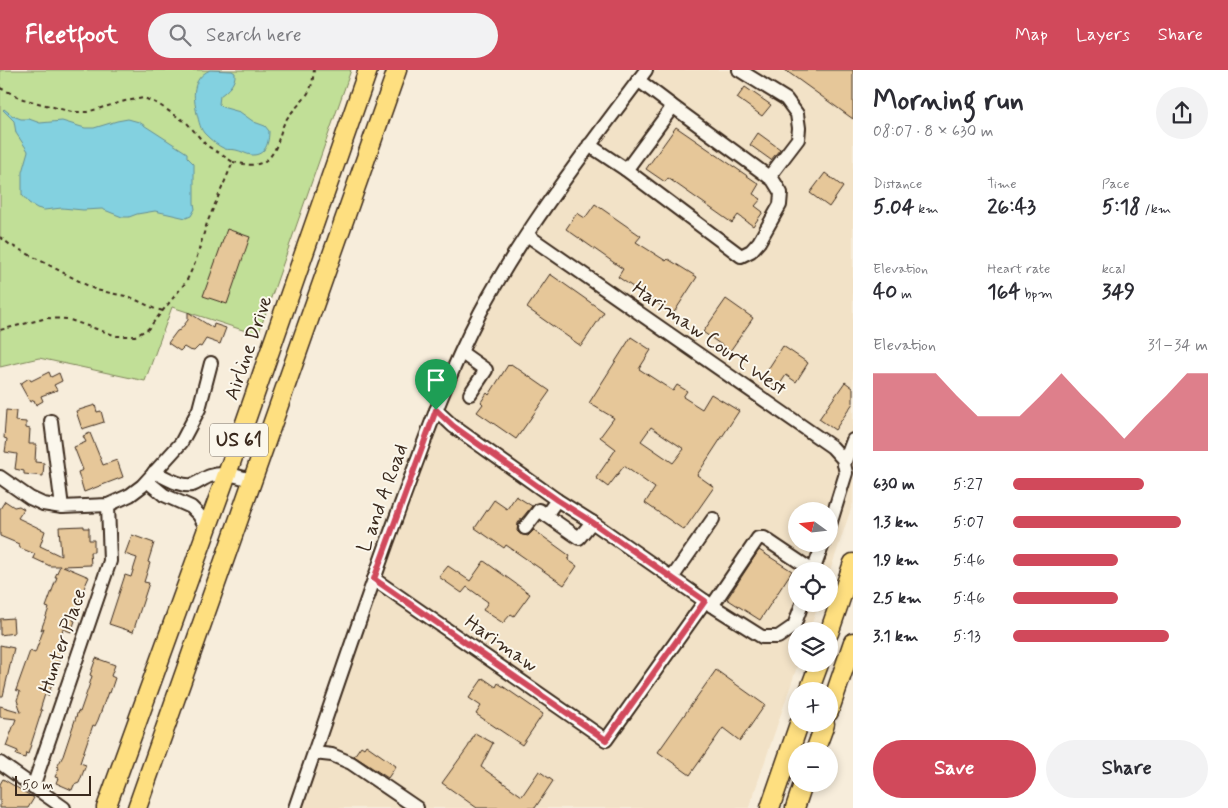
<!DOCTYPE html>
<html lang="en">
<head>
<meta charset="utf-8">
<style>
  :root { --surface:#fff; --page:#f2f2f3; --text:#2b2b33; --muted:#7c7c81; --accent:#d1495b }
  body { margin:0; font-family:Mynerve,sans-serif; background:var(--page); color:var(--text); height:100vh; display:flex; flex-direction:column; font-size:19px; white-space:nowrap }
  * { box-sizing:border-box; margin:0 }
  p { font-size:16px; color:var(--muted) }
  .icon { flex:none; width:28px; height:28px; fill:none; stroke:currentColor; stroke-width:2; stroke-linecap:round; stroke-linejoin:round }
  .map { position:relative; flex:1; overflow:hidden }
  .sheet { display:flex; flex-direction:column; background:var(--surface); width:375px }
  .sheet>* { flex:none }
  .needle { width:32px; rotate:285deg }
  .controls { position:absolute; left:788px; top:432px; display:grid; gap:10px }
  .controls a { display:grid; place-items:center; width:50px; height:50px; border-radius:50%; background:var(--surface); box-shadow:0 2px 8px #0003; font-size:25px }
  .scale { position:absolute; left:15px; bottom:12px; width:76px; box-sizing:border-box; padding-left:5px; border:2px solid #3b2a1e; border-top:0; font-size:14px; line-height:18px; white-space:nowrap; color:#3b2a1e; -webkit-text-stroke:4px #fbf7ec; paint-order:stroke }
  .pin { position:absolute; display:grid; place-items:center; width:42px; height:42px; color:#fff; margin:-51px -21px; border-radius:50% 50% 50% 0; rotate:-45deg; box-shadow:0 0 5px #0007 }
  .pin .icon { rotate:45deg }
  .round { display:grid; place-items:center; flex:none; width:52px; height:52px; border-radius:26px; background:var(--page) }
  .overview { display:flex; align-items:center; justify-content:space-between; height:85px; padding:0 20px }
  h1 { font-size:28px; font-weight:700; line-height:38px }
  .metrics { display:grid; grid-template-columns:repeat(3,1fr); gap:8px; height:85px; padding:5px 20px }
  .metrics div { display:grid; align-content:center }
  .metrics b { font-size:21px; font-weight:700 }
  .metrics small { font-size:14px; font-weight:400 }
  .metrics p { font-size:14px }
  .chart { height:140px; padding:10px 20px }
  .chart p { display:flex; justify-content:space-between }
  .chart svg { width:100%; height:90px; margin-top:5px; fill:var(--accent); opacity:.7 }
  .primary-button { display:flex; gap:10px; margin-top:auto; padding:10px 20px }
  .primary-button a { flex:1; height:58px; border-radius:30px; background:var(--accent); color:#fff; font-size:20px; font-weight:700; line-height:58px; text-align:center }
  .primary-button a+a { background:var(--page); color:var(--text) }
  ul { padding:0 20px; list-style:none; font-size:16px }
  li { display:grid; grid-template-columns:80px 60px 1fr; align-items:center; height:38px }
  li i { height:12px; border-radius:6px; background:var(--accent) }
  header { display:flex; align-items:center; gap:30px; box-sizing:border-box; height:70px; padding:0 25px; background:var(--accent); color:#fff }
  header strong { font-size:24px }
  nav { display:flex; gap:28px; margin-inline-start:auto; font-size:18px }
  .search { width:350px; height:45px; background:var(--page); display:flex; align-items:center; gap:12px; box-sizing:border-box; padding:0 18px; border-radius:28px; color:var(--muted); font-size:19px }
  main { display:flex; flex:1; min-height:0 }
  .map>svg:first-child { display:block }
</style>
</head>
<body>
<header>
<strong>Fleetfoot</strong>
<div class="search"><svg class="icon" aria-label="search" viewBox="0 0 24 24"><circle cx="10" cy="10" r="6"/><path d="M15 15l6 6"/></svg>Search here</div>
<nav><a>Map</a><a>Layers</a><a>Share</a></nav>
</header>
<main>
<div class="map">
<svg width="853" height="738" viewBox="0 0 853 738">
  <rect width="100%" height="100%" fill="#f7eddb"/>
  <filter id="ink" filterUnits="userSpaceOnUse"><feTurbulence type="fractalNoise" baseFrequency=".02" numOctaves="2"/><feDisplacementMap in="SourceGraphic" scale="10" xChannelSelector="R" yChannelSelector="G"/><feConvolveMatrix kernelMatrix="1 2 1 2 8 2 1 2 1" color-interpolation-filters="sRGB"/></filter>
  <g filter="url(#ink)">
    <path fill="#f2e2c7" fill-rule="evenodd" d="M638 0H853V433L829 504V501H796V534H819L809 561H796V594H798L749 738H289L436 315 470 244 506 181ZM796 441H829V474H796Z"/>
    <path fill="#c1df97" stroke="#7e845a" d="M0 0H351L258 265 172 237 145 311 39 288 0 297Z"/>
    <g fill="#83d1e0" stroke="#668e92">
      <path d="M210 0 232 1 235 3C236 13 228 20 220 26L219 34 222 37 240 42 254 52 265 56 269 61C269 72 266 86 251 85 246 84 241 81 236 80 232 79 228 80 225 79 218 76 211 70 206 65 200 60 199 51 197 44 193 26 191 9 210 0Z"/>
      <path d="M4 39 13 46 21 49H29L40 53 62 51 85 58H94L117 51 128 49 139 52 187 83V87L194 94V133L195 139 191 146 186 148 155 141 137 144 129 147H122L102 139 83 140 62 138 44 140 37 138 29 133 22 125V102L28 81 16 63 14 51 3 40Z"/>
    </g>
    <g fill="#e6c799" stroke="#3b2a1e" fill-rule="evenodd">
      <path d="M785 0H853V49Z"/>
      <path d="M745 17 771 35 762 46 737 28Z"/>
      <path d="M676 57 759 114 753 124 761 129 755 136 763 142 753 156 738 145 732 153 668 108 665 112 646 99Z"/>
      <path d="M758 63 780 79 771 90 750 75Z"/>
      <path d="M825 103 843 117 829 137 810 123Z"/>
      <path d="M595 134 641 166 636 172 666 191 668 189 697 207 673 244 618 207 623 199 566 159 577 143 585 148Z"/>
      <path d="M227 159 250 167 227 234 203 226Z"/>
      <path d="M550 204 604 242 581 276 527 238Z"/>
      <path d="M726 229 753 248 730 281 703 262Z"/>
      <path d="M188 242 213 258 214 254 226 258 220 274 206 269 201 277 199 276 194 281 189 280 184 277 180 281 168 273 177 261 180 260 188 250Z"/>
      <path d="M631 267 651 280 639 299 673 321 677 315 687 321 683 327 702 339 711 324 739 341 697 405 714 417 684 460 645 433 655 418 624 396 608 417 596 408 616 379 600 367 614 348 589 333ZM651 357 684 379 673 393 641 371Z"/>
      <path d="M783 276 808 293 796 312 786 305 778 317 763 307Z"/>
      <path d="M511 294 550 321 516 369 477 342 483 334 481 332 487 323 489 325 508 295 509 296Z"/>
      <path d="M49 302 51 307 59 303 62 311 54 315 57 320 41 326 43 331 36 335 34 330 30 332 20 314 29 308 31 311Z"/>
      <path d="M845 312 853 318V333L835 360 819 349Z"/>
      <path d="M95 335 97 342 101 341 104 352 82 359 76 341Z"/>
      <path d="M6 340 16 341 15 351 26 352V358L30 359 29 374H36L35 392 44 393 43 406 24 404V401L15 399 17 384 5 382 7 369 4 368Z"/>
      <path d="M90 363 103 395 117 390 123 407 84 422 78 402 83 400 74 377 86 372 83 366Z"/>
      <path d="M516 426 532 436 518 453 517 461 520 464 528 466 534 460 570 486 568 490 577 496 564 515 506 475 504 478 475 458 494 430 507 439Z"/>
      <path d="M5 431 14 437 19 436 24 439 18 448 45 461 40 476 61 486 59 457 84 456V458H89V470H94V482H90L91 495 63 496 89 507 80 527H81L73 550 75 551 71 562 63 559 57 577 64 579 48 626 45 624 40 640H42L28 684 26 683 25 688 16 685 18 681 6 676 16 649 0 647V636L21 642 17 630 20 622 16 620 30 581 35 583 44 558 41 560 49 538 46 537 57 507H55L60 496H50L33 488 35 484 20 478 19 474 0 466V439Z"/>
      <path d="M132 465 154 473 148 492 150 493 144 512 149 513 133 562 109 554 125 505 131 507 137 488 125 484Z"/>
      <path d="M759 480 792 501 760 550 727 529Z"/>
      <path d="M484 491 530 524 514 546 511 544 503 553 483 540 488 532 467 517 462 523 439 507 448 496 470 511Z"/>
      <path d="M13 548 14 563 0 565V549Z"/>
      <path d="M0 575 14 578 3 626H0Z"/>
      <path d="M96 588 115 595 111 606 115 608 110 623 108 622 98 650 95 656 93 655 85 678 80 693 86 695 79 713 74 715 72 720 56 713 58 708 55 707 59 698 57 697 63 686 78 641 80 642 89 616 92 606 90 605Z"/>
      <path d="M716 600 765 635 740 671 723 658 690 705 658 682Z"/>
      <path d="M483 608 496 617 498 613 543 644 522 675 476 644 481 636 469 628Z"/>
      <path d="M475 663 493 673 481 697 522 726 539 701 553 711 535 738H477L442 713 468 677Z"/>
      <path d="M366 675 396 696 388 708 354 686 361 676 364 678Z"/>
      <path d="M3 709 34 728 28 738H0V714Z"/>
    </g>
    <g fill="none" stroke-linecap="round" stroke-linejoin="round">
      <g stroke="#3b2a1e" stroke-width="16">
        <g id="minor">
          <path d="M739 0 786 29 797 44 799 58 798 69 769 107"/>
          <path d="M589 75 625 99H627L671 39V35L638 10"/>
          <path d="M625 99 741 186 751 181 759 172 780 135 781 123 773 110 671 35"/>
          <path d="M527 165 832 377 843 389 846 403 829 458"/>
          <path d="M462 283 486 300 470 324"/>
          <path d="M436 340 453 356 557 430 592 452 705 531 762 567H778L794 556 802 534"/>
          <path d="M51 351 62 437"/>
          <path d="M844 394 853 370"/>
          <path d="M154 402C165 407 180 417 192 415 198 413 204 408 210 406 226 401 238 406 253 411"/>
          <path d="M0 407 30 428 43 434 62 437 108 435 130 425 142 416 181 373 199 339 211 293"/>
          <path d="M147 411 164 425 191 437 199 445 207 459"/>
          <path d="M557 430 546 445 579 468 592 452"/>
          <path d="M525 458 539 440 546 445"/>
          <path d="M813 501 823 474"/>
          <path d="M672 508 713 449"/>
          <path d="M374 509 606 670 705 531"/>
          <path d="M712 536 758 468H764L813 501"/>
          <path d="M314 683 332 685 351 693 417 738"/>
          <path d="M0 693 64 738"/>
          <path d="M33 717 110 491 108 435"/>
          <path d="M295 738C330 637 364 535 401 434 425 369 448 304 480 243 526 156 588 78 646 0"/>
        </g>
      </g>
      <g stroke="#3b2a1e" stroke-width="21">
        <g id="highway">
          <path d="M829 563 853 493"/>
          <path d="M809 621 819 594"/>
          <path d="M829 642 853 572"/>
          <path d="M815 681 825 654"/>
          <path d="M106 738 232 390 368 0"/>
          <path d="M137 738 397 0"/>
          <path d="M770 738 799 654"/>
          <path d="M795 738 803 714"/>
        </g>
      </g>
      <g stroke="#3b2a1e" stroke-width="2" stroke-dasharray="4 4" stroke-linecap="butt">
        <path d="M0 18 23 29 72 42H87L125 31 144 28 158 34 187 53 206 75 233 92 207 153 195 193 186 212 148 259 135 266H117L67 249 47 248 0 260"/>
        <path d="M233 92C243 94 254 97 263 92 277 85 278 68 283 56 289 41 304 33 310 19 313 13 313 6 314 0"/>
        <path d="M0 167 9 174 96 220 130 227 155 239 164 241"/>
      </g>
      <use href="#minor" stroke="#fbf7ec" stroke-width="12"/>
      <use href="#highway" stroke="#fedf80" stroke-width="18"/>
    </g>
  </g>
  <g fill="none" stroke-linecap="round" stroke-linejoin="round" filter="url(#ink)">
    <g stroke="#fff" stroke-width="10">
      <path id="route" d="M436 340 453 356 557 430 592 452 705 531 606 670 374 509Z"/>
    </g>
    <use href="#route" stroke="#d1495b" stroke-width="6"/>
  </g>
  <g text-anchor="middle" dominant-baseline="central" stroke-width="4" stroke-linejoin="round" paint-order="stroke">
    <rect fill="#fbf7ec" stroke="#75685c" stroke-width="1" x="210" y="353.5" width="58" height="33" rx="4"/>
    <g font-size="19" font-weight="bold" fill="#3b2a1e">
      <text x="239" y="370">US 61</text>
    </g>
    <g font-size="20" fill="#3b2a1e" stroke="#fbf7ec">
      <text transform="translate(709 269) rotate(35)">Harimaw Court West</text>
      <text transform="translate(249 278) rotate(-71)">Airline Drive</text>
      <text transform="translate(383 428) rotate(-70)">L and A Road</text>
      <text transform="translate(63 571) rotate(-71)">Hunter Place</text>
      <text transform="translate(501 574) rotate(35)">Harimaw</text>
    </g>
  </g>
</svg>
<div class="controls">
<a><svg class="needle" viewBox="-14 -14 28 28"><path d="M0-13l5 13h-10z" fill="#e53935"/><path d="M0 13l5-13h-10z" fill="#7c7c81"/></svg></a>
<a><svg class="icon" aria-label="locate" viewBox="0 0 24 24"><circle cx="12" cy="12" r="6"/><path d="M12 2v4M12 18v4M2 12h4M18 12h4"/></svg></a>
<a><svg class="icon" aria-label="layers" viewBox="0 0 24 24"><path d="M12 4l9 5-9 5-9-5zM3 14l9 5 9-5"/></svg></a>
<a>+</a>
<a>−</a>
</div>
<div class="scale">50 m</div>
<div class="pin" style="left:436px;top:340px;background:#1e9e55"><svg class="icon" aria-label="arrive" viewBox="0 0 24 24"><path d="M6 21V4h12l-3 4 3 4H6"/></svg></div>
</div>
<section class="sheet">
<div class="overview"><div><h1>Morning run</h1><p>08:07 · 8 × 630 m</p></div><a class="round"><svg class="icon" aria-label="share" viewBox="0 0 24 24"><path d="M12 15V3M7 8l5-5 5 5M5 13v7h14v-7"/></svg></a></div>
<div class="metrics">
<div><p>Distance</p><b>5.04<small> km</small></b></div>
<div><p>Time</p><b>26:43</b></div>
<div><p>Pace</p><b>5:18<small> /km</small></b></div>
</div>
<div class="metrics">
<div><p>Elevation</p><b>40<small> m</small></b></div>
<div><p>Heart rate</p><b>164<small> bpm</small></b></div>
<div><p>kcal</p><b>349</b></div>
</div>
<div class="chart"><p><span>Elevation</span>31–34 m</p>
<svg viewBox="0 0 160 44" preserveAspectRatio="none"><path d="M0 44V6L10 6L20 6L30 6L40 17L50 27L60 27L70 27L80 17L90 6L100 17L110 27L120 38L130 27L140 17L150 6L160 6V44z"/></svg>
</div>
<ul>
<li><b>630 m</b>5:27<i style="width:67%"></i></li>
<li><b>1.3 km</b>5:07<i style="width:86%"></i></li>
<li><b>1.9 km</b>5:46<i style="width:54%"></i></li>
<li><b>2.5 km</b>5:46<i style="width:54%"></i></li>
<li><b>3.1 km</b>5:13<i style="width:80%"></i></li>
</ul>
<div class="primary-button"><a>Save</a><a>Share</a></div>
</section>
</main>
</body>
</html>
